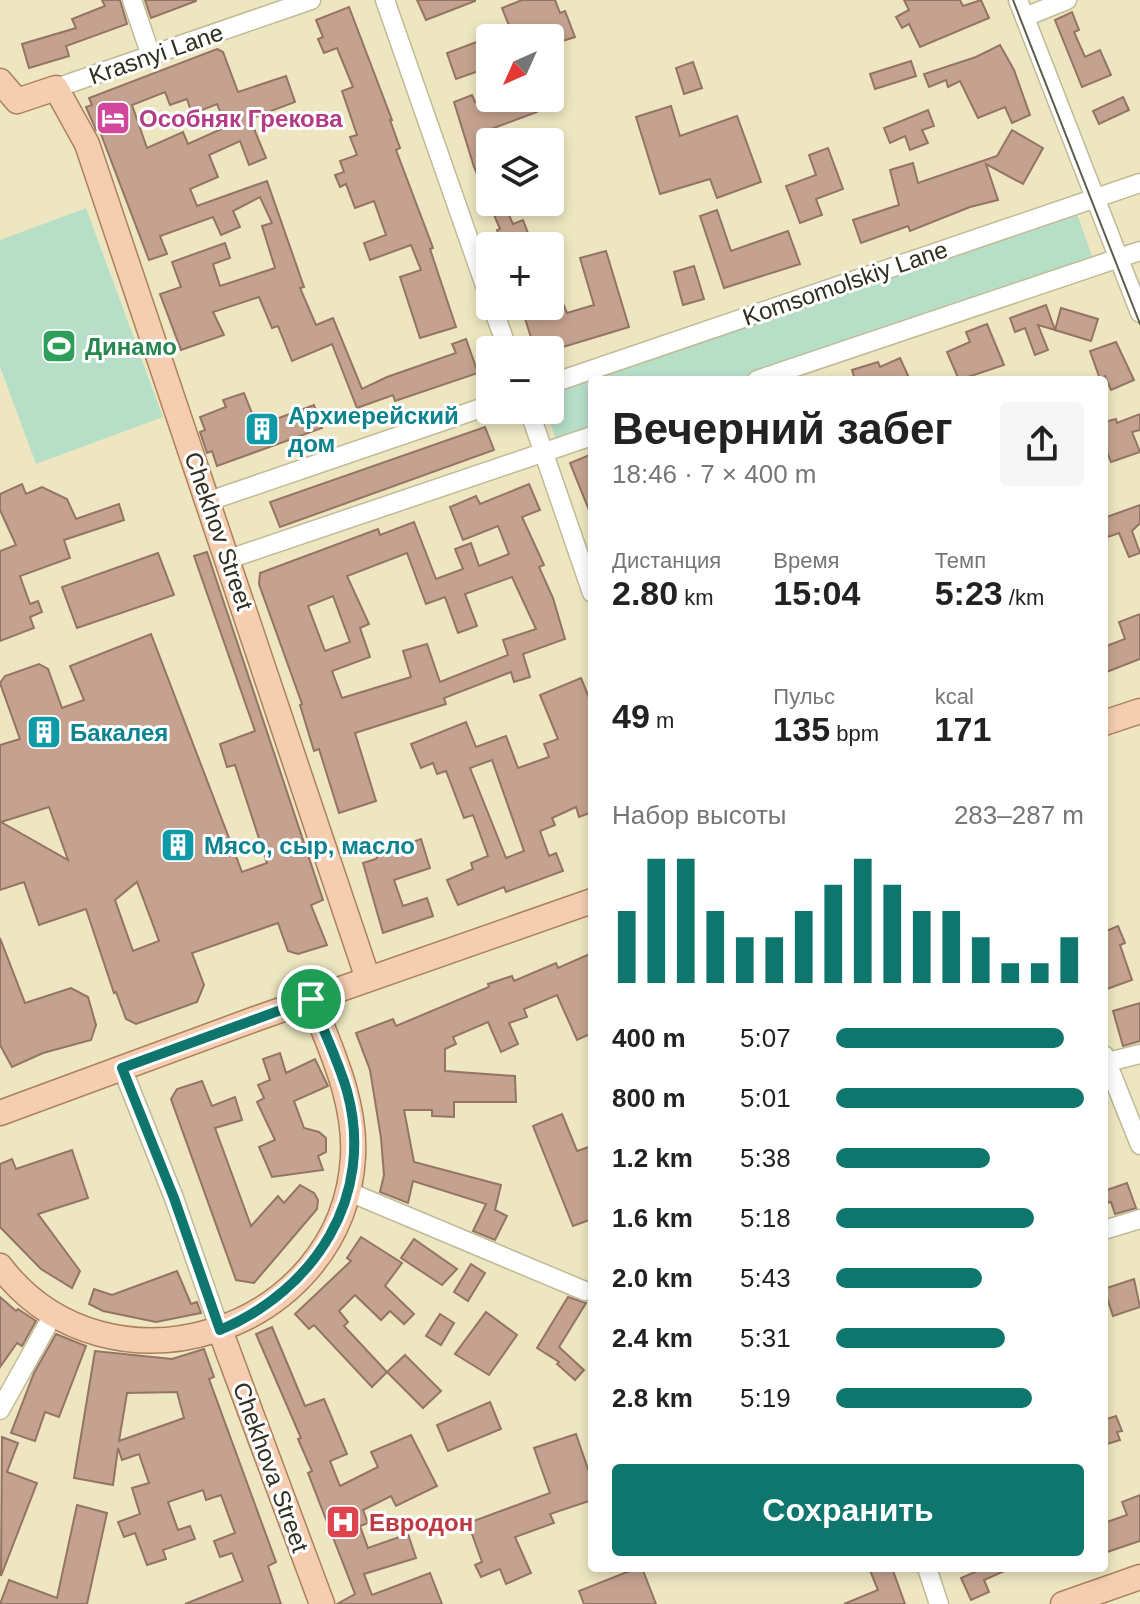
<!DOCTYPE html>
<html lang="ru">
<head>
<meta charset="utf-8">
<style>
  :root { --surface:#fff; --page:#f6f6f6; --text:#222; --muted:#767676; --accent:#0f766e }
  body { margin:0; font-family:Arial,sans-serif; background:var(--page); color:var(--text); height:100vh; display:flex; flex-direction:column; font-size:30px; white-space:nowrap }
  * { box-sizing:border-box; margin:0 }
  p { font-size:26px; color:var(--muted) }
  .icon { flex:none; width:44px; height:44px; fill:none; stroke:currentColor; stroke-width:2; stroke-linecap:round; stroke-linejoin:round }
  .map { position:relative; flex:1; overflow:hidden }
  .side { position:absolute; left:588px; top:376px; width:520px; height:1196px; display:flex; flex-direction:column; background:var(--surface); border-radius:8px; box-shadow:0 4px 12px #0003 }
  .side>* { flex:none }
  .needle { width:52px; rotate:225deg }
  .controls { position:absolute; left:476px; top:24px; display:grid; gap:16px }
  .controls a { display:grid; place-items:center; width:88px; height:88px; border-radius:8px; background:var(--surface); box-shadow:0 4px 12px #0003; font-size:40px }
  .pin { position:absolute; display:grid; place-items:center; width:68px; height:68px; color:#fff; margin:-34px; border:4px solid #fff; border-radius:50%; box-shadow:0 2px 8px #0007 }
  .round { display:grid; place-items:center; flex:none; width:84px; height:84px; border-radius:8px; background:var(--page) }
  .overview { display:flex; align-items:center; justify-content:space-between; height:136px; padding:0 24px }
  h1 { font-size:44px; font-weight:700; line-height:60px }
  .stats { display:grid; grid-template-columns:repeat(3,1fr); gap:12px; height:136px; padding:8px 24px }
  .stats div { display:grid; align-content:center }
  .stats b { font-size:34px; font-weight:700 }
  .stats small { font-size:22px; font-weight:400 }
  .stats p { font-size:22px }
  .chart { height:224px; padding:16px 24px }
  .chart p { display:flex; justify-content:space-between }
  .chart svg { width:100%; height:144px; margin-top:8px; stroke:var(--accent); stroke-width:6 }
  .button { display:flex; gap:16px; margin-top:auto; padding:16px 24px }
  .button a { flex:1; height:92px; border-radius:8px; background:var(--accent); color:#fff; font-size:32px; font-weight:700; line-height:92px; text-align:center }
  ul { padding:0 24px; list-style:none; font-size:26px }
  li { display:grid; grid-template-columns:128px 96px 1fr; align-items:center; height:60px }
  li i { height:20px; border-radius:10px; background:var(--accent) }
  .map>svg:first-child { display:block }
</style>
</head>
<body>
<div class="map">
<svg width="1140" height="1604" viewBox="0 0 1140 1604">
  <rect width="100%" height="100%" fill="#ede6c1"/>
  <g fill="#b7dfc8">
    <path d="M86 208 163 417 36 464 0 367V240Z"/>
    <path d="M1076 211 1093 259 738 380H592V430L557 442 546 410H550V390Z"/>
  </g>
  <g fill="#c5a28f" stroke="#947462" stroke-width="2" fill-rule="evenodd">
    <path d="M102 0H120L127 24 66 46 69 56 29 68 22 44 76 28 72 19 105 6Z"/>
    <path d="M145 0H196V1L151 18Z"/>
    <path d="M417 0H475V1L426 20Z"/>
    <path d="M522 0H555L560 13 565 11 575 37 550 45V38H514L502 8Z"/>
    <path d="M904 0H960L963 6 981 0 989 18 920 47 909 24 902 28 896 17 909 10Z"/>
    <path d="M349 7 392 120H390L400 148 396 150 433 248 430 249 456 327 420 338 400 277 421 270 411 245 370 260 364 243 386 235 374 201 355 208 346 184 340 187 335 175 344 172 340 161 357 155 350 137 357 135 342 91 353 87 337 48 324 53 318 39 323 37 316 20Z"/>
    <path d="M1072 12 1079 30 1074 32 1085 57 1100 50 1111 75 1082 87 1055 20Z"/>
    <path d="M490 37V67L456 79 447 53Z"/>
    <path d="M1000 45 1014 70 1030 115 1012 123 1005 107 978 118 960 81 948 87 946 80 929 87 924 74 976 57Z"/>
    <path d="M217 49 223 52 238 92 286 76 295 102 250 119 266 158 249 165 240 141 209 155 218 177 190 189 197 206 267 181 304 287 300 288 316 325 333 318 362 389 387 377 456 353 452 344 466 339 478 373 395 401 393 395 357 408 332 344 292 361 278 326 272 328 259 297 213 312 224 335 181 350 160 294 181 287 172 262 225 243 230 258 213 264 220 286 275 268 262 226 272 223 260 197 233 211 240 227 221 235 213 217 160 236 167 254 149 260 99 129 96 130 86 107 92 105 89 98ZM165 92 170 105 187 99 192 114 217 104 226 127 188 144 183 132 147 148 132 105Z"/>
    <path d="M911 61 916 76 875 89 870 74Z"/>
    <path d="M693 62 702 88 684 94 676 68Z"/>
    <path d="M472 95 475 102 486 98H510L512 103 532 98 537 112 491 129 490 202H503L513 224 523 220 533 246H503L497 230 500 229 474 167 454 102Z"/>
    <path d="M1123 97 1129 110 1099 124 1093 111Z"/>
    <path d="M671 106 680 136 737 116 761 182 717 198 710 179 660 194 636 117Z"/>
    <path d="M928 110 934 126 922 130 928 143 910 150 905 136 890 143 884 128Z"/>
    <path d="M1012 130 1043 148 1023 184 986 164 998 200 970 207 910 231 908 226 861 243 853 220 899 205 890 170 913 163 918 183 997 156Z"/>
    <path d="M828 148 843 189 816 199 822 215 800 223 786 186 816 175 809 155Z"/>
    <path d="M717 210 731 251 788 231 800 264 724 288 700 216Z"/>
    <path d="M606 251 629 327 553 350H535L521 306H550L551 273 567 313 594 305 580 258Z"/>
    <path d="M694 266 704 299 683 305 674 272Z"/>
    <path d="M1046 305 1055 330 1038 325 1048 350 1035 355 1025 328 1015 332 1010 318Z"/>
    <path d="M1061 308 1098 319 1091 341 1055 330Z"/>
    <path d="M987 324 1004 365 959 380 947 352 970 342 966 332Z"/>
    <path d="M1116 342 1134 380 1111 390 1105 376 1100 379 1090 351Z"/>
    <path d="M900 358 910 380H855L852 370 878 362 880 367Z"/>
    <path d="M244 393 257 426 314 405 322 428 217 466 212 451 207 453 200 432 205 430 200 417 226 407 223 400Z"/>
    <path d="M1140 414V430L1132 432 1140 452 1111 462 1104 444V422L1116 419 1117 423Z"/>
    <path d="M485 427 494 450 280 527 270 502Z"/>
    <path d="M592 454V515H591L570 463Z"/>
    <path d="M22 484 26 494 42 487 67 499 76 519 119 504 124 520 64 540 70 558 20 576 30 604 38 601 42 612 30 617 34 628 0 641V551L16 545 0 510V494Z"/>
    <path d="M529 484 540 510 522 517 544 565 539 567 553 598 565 639 523 654 530 677 514 682 511 672 444 698 446 704 355 733 376 801 339 813 319 749 314 751 300 705 302 704 259 584 260 573 378 529 380 535 414 522 436 579 463 569 455 549 471 543 479 566 509 554 498 526 463 540 450 507 476 496 480 504ZM407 553 426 604 445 597 458 633 477 626 465 594 512 577 536 629 503 640 508 655 440 682 427 644 403 651 411 677 342 698 332 671 370 657 360 628 369 624 347 576ZM333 596 350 642 325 651 308 606Z"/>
    <path d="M1140 505V523L1132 531 1140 553 1129 557 1119 533 1108 537 1104 518Z"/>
    <path d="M207 552 323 900 311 905 327 945 298 954 288 951 278 923 192 953 204 985 197 1002 136 1024 126 1019 116 992 114 993 86 909 39 925 24 882 0 890V745L20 739 0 683 5 676 39 664 48 669 62 708 84 700 70 666 151 634 242 872 267 863 235 765 227 767 220 744 255 731 194 556ZM49 807 68 860 1 822ZM137 882 159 941 133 951 115 900Z"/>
    <path d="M158 553 174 595 77 628 62 587Z"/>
    <path d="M1140 614V659L1104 673V647L1125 639 1119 622Z"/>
    <path d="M581 678 592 705V812L579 817 576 807 552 818 555 825 540 831 549 856 556 853 563 871 506 892 504 887 458 905 447 880 473 869 471 863 488 856 473 815 464 818 446 771 437 774 433 763 421 768 411 744 466 722 476 747 506 736 518 768 549 757 544 744 558 739 540 695ZM492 760 524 851 506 858 470 768Z"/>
    <path d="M421 839 430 868 394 880 403 906 427 898 433 916 383 933 363 863 376 859 379 854Z"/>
    <path d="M1118 926 1125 943 1120 945 1132 980 1104 990V932Z"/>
    <path d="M0 938 25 1003 71 988 88 997 96 1025 91 1040 43 1053 12 1067 0 1045Z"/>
    <path d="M592 953V1033L577 1040 557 995 524 1009 527 1017 509 1023 518 1044 501 1052 488 1022 453 1037 456 1044 445 1049V1071L515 1076 516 1102H454V1117L432 1116V1110H404L414 1162 501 1185 495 1210 507 1216 495 1240 473 1231 486 1204 413 1181 408 1203 380 1192 384 1175 381 1138 370 1070 356 1033 393 1019 396 1026 489 987 488 984 512 976 514 981 556 963 558 968Z"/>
    <path d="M1140 1003V1041L1123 1046 1113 1011Z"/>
    <path d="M280 1053 286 1073 315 1059 328 1086 294 1101 304 1128 319 1132 326 1138V1152L318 1156 323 1170 272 1177 259 1147 275 1140 257 1102 264 1098 258 1085 270 1080 263 1059Z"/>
    <path d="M202 1081 212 1106 235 1097 242 1120 215 1128 251 1226 278 1196 284 1203 300 1185 314 1193 318 1200 317 1209 254 1283 236 1280 171 1099 177 1089Z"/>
    <path d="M562 1114 577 1151 592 1146V1219L573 1226 533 1126Z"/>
    <path d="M72 1150 88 1198 38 1214 80 1271 72 1288 41 1269 0 1227V1164L12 1159 16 1169Z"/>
    <path d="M1127 1183 1136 1208 1115 1214 1111 1202 1104 1204V1191Z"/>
    <path d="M361 1237 402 1263 385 1286 414 1314 404 1324 390 1311 381 1320 355 1295 339 1311 348 1322 344 1326 387 1372 372 1387 314 1325 309 1329 295 1314 351 1261 347 1258Z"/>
    <path d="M414 1239 457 1269 442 1285 401 1258Z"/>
    <path d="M471 1264 485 1273 468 1301 454 1292Z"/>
    <path d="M177 1271 191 1304 197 1302 201 1313 156 1322 103 1311 89 1304 94 1289 112 1295Z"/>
    <path d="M1134 1279 1140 1307 1113 1316 1104 1289Z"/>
    <path d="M0 1297 16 1311 18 1309 36 1321 22 1346 17 1343 0 1367Z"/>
    <path d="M568 1297 586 1303 559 1347 584 1370 575 1380 557 1364 559 1362 537 1348Z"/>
    <path d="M486 1312 517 1335 489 1375 455 1354Z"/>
    <path d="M440 1314 454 1323 441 1345 426 1336Z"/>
    <path d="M272 1327 305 1406 324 1399 347 1454 330 1461 340 1486 378 1467 371 1452 411 1435 437 1486 396 1506 391 1496 363 1510 368 1523 360 1526 368 1548 408 1534 416 1558 364 1574 372 1595 430 1573 442 1604H337L355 1594 308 1473 312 1471 298 1439 301 1438 256 1334Z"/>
    <path d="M56 1334 86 1346 59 1417 45 1412 35 1441 11 1433 34 1373Z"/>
    <path d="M204 1349 214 1377 209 1379 276 1562 268 1566 281 1604H185L243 1581 232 1553 220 1557 214 1541 235 1533 221 1495 206 1500 203 1490 168 1502 178 1530 190 1526 195 1539 163 1550 166 1559 147 1565 135 1533 124 1537 118 1522 140 1514 132 1488 149 1483 139 1454 122 1460 118 1448 113 1485 74 1478 95 1351 172 1359ZM177 1392 184 1418 119 1441 127 1393Z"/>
    <path d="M405 1355 441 1391 423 1408 387 1372Z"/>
    <path d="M490 1402 501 1429 448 1451 437 1425Z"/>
    <path d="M1116 1416 1122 1431 1117 1432 1120 1440 1104 1445V1420Z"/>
    <path d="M576 1434 592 1481V1500L550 1514 554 1523 515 1537 531 1573 506 1584 500 1569 481 1577 475 1565 482 1562 468 1523 550 1493 534 1448Z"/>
    <path d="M2 1437 18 1443 7 1472 37 1483 1 1576Z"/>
    <path d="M1140 1495V1541L1104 1553V1523L1127 1515 1122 1502Z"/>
    <path d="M77 1505 107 1513 87 1604H0L9 1580 57 1598Z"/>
    <path d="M637 1568H642L656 1604H584L579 1591Z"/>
    <path d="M869 1568H892L905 1604H844L878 1590Z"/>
    <path d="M973 1568H1011L984 1580 989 1592 971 1600 961 1578 975 1572Z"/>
  </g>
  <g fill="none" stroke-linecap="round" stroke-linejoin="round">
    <g stroke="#c1ba96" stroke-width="21">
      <g id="minor">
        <path d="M132 0 151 56"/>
        <path d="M385 0 490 300"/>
        <path d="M1018 0 1140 313"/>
        <path d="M1025 17 1067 0"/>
        <path d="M56 88 311 0"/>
        <path d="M492 306 508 350"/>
        <path d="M757 380 1140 251"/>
        <path d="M550 384 1140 183"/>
        <path d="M529 410 592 593"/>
        <path d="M209 501 490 405"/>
        <path d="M229 559 592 436"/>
        <path d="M1104 1055 1140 1145"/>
        <path d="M1104 1063 1140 1054"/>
        <path d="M122 1068 174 1198 220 1330"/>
        <path d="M347 1191 585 1291"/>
        <path d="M1104 1230 1140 1219"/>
        <path d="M0 1410 54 1313"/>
        <path d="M927 1568 939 1604"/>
      </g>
    </g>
    <g stroke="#ac805b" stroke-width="27">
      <g id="major">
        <path d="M0 81 17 101 56 88 87 144 368 979"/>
        <path d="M1104 723 1140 711"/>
        <path d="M0 1113 255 1019 592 901"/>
        <path d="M0 1266C108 1408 343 1333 353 1157 356 1101 331 1050 311 999"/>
        <path d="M220 1330 322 1604"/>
        <path d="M1063 1604 1140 1577"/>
      </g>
    </g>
    <use href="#minor" stroke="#fff" stroke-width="18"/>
    <use href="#major" stroke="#f5cdb0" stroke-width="24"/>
    <path stroke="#5f5c48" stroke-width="2" d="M1013 0 1140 324"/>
  </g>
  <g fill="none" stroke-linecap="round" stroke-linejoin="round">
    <g stroke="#fff" stroke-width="16">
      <path id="route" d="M311 999C323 1030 338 1060 347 1091 376 1196 315 1290 220 1330L174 1198 122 1068Z"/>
    </g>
    <use href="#route" stroke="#0f766e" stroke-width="10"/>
  </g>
  <defs>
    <g id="hotel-square" transform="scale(1.8)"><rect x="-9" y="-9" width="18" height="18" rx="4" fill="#d1479c" stroke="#fff"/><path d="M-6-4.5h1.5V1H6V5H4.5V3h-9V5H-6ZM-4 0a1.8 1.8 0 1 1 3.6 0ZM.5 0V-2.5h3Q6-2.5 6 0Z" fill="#fff"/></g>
    <g id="stadium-square" transform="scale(1.8)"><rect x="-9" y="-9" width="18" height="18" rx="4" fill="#2e9e5b" stroke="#fff"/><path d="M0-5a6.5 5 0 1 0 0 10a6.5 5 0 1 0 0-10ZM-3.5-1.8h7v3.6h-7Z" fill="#fff"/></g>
    <g id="building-square" transform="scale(1.8)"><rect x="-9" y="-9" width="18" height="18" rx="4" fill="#0f9aa8" stroke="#fff"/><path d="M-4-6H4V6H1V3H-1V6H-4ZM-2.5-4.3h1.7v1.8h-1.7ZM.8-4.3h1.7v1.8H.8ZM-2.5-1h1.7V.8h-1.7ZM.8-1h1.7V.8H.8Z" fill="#fff"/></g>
    <g id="hospital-square" transform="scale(1.8)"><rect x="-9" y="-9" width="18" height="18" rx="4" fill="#e0444e" stroke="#fff"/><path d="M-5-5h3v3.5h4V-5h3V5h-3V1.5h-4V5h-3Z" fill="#fff"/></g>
  </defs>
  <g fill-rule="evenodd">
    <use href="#hotel-square" x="113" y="118"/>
    <use href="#stadium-square" x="59" y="346"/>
    <use href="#building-square" x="262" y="429"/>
    <use href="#building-square" x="44" y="732"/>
    <use href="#building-square" x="178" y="845"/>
    <use href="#hospital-square" x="343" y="1522"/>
  </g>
  <g text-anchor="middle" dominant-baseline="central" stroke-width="6" stroke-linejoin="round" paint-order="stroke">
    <g font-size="24" fill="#312f20" stroke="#fff">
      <text transform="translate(156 54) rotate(-19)">Krasnyi Lane</text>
      <text transform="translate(845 283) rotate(-19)">Komsomolskiy Lane</text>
      <text transform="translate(219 531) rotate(71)">Chekhov Street</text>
      <text transform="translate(271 1467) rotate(70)">Chekhova Street</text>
    </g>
    <g font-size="24" font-weight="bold" fill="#b23c85" stroke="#fff" text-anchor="start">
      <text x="139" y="118">Особняк Грекова</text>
    </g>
    <g font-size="24" font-weight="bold" fill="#27864d" stroke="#fff" text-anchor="start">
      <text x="85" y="346">Динамо</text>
    </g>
    <g font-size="24" font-weight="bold" fill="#0d838f" stroke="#fff" text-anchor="start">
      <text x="288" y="415">Архиерейский<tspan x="288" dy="28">дом</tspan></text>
      <text x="70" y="732">Бакалея</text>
      <text x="204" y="845">Мясо, сыр, масло</text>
    </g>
    <g font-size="24" font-weight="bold" fill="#be3a42" stroke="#fff" text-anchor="start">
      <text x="369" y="1522">Евродон</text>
    </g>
  </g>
</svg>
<div class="controls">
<a><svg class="needle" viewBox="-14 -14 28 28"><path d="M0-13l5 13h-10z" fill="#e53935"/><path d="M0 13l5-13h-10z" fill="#767676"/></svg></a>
<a><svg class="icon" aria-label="layers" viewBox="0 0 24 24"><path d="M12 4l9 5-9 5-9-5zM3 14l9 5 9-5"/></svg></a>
<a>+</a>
<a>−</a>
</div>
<div class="pin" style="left:311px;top:999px;background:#1e9e55"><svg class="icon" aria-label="arrive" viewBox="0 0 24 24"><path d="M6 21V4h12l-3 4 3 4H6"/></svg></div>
<section class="side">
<div class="overview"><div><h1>Вечерний забег</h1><p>18:46 · 7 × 400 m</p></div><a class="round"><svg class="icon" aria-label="share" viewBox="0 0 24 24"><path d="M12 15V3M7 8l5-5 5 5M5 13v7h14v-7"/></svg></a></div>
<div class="stats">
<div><p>Дистанция</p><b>2.80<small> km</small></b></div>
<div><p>Время</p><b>15:04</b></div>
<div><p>Темп</p><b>5:23<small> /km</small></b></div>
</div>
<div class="stats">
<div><b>49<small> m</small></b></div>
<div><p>Пульс</p><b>135<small> bpm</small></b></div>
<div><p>kcal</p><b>171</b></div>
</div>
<div class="chart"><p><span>Набор высоты</span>283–287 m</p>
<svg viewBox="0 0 160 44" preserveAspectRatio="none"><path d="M5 44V22M15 44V6M25 44V6M35 44V22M45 44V30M55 44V30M65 44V22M75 44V14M85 44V6M95 44V14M105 44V22M115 44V22M125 44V30M135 44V38M145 44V38M155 44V30"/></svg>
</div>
<ul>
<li><b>400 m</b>5:07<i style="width:92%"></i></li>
<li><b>800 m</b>5:01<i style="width:100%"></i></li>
<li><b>1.2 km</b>5:38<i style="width:62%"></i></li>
<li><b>1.6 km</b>5:18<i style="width:80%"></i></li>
<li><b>2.0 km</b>5:43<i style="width:59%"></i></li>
<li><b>2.4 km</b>5:31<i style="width:68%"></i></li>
<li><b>2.8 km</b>5:19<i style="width:79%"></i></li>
</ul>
<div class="button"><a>Сохранить</a></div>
</section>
</div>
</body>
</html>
